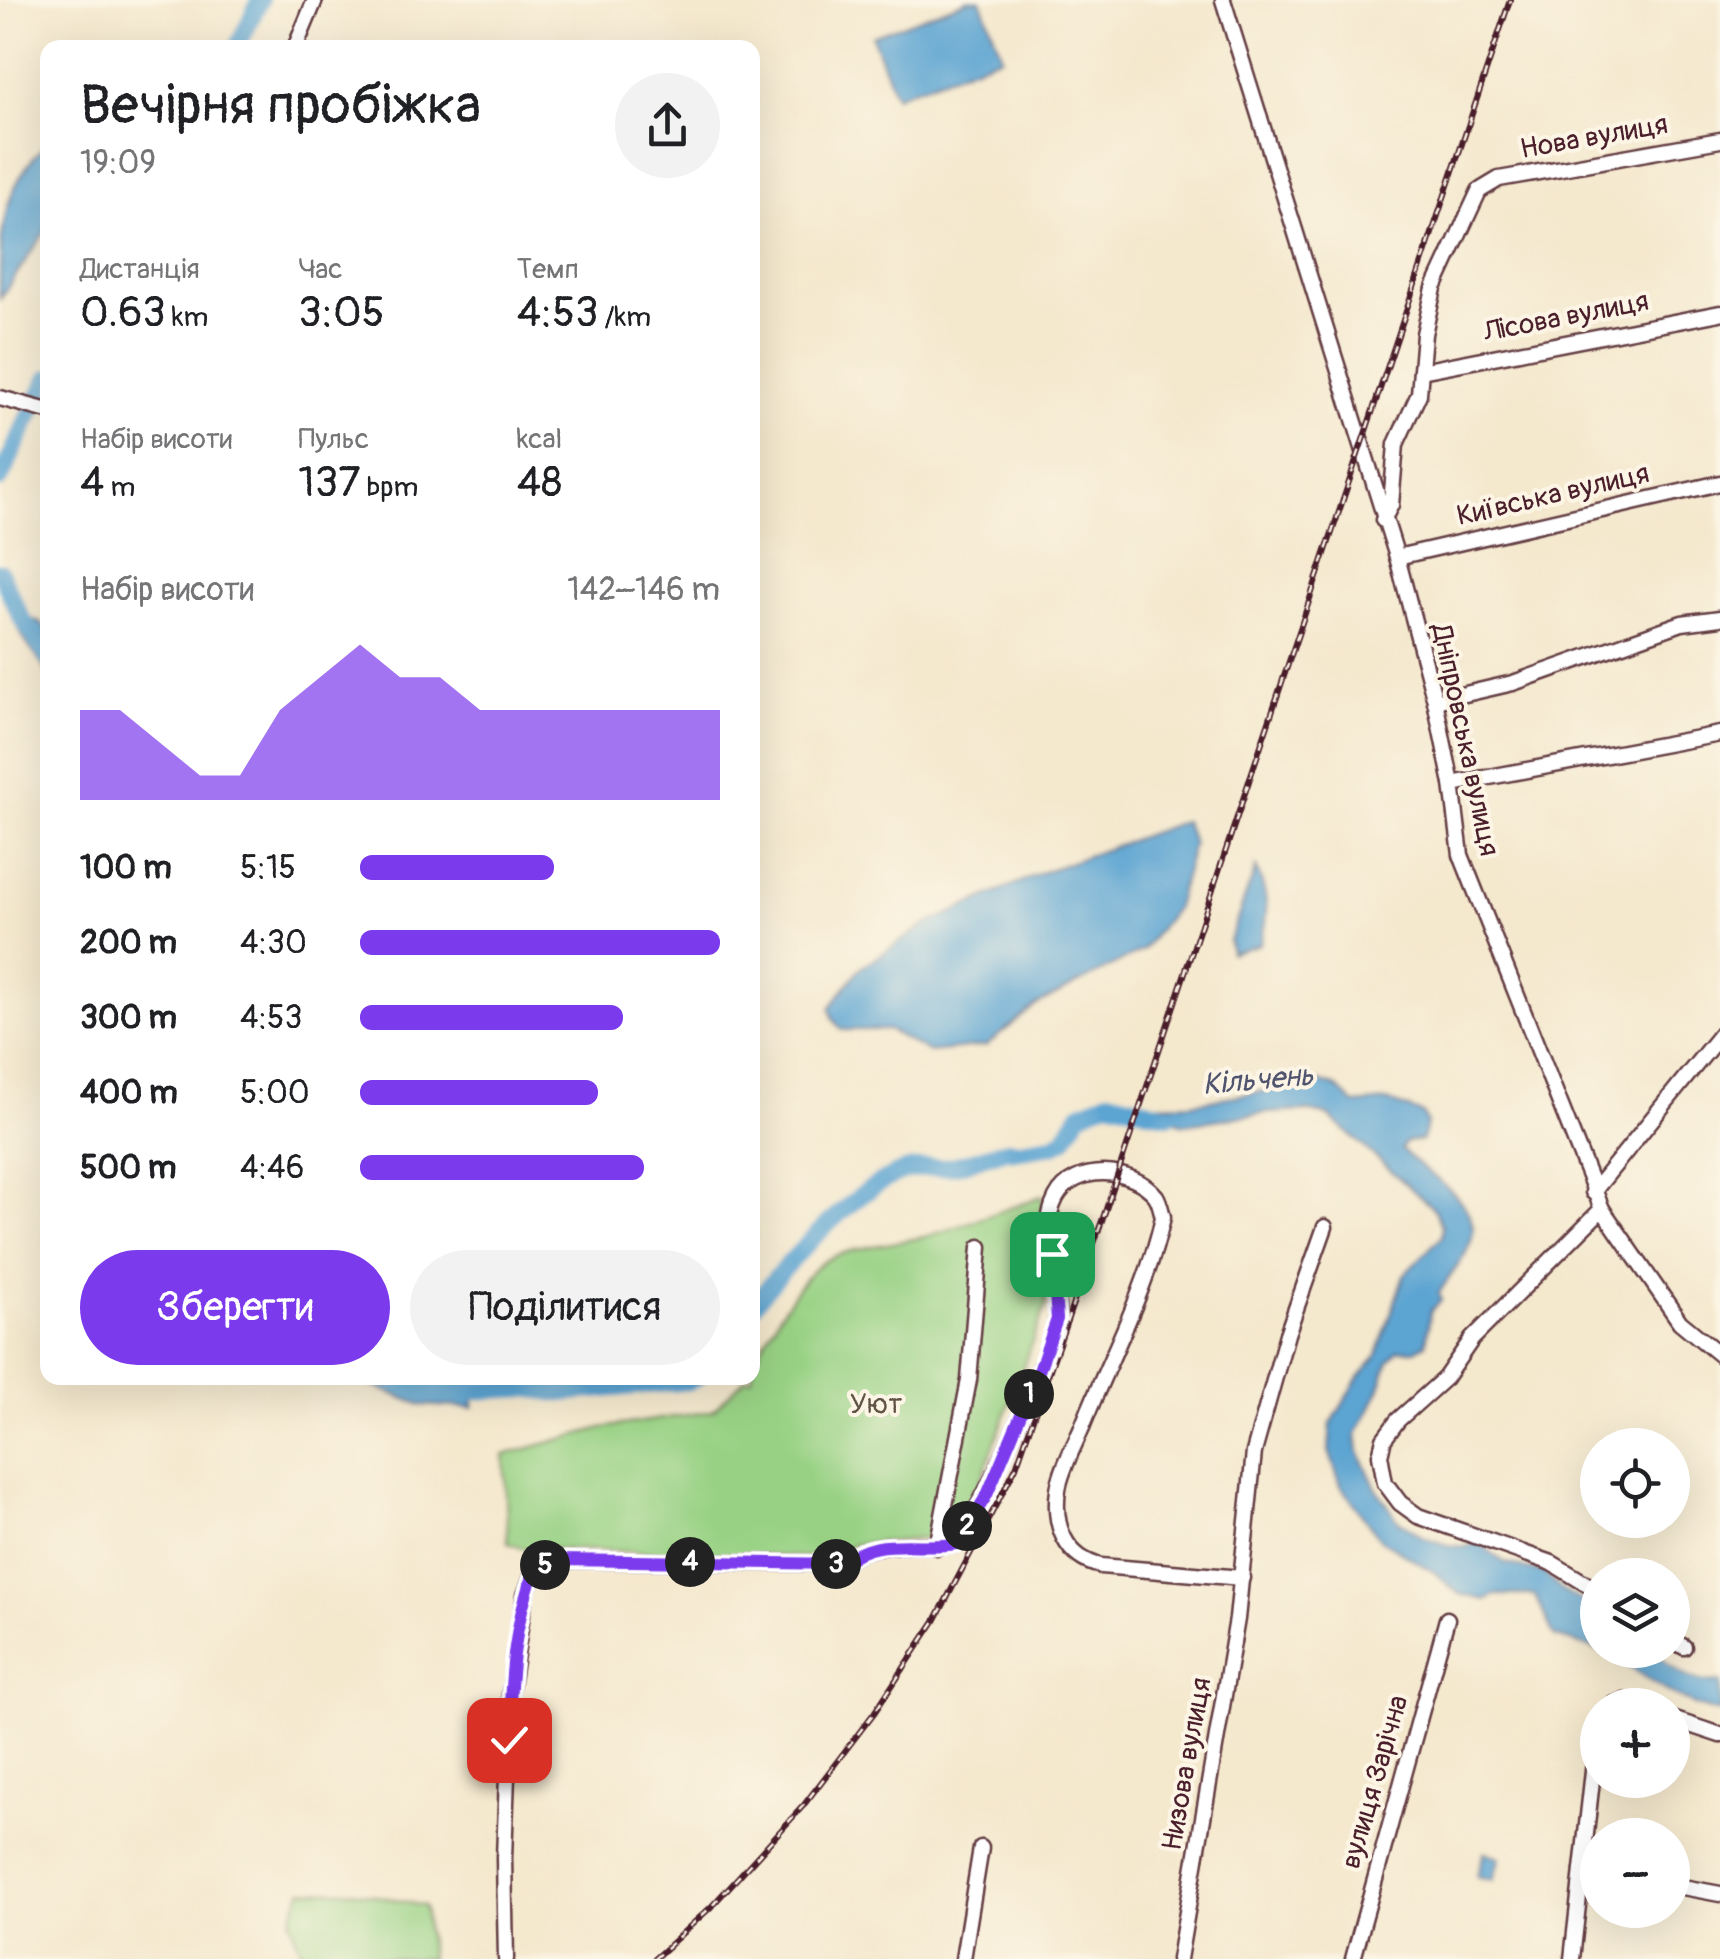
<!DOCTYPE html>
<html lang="uk">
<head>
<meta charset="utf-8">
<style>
  :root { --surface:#fff; --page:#f2f2f2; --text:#202124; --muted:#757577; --accent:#7c3aed }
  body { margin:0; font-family:Pangolin,sans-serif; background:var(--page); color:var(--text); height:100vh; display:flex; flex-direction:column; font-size:38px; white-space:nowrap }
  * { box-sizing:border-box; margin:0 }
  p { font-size:32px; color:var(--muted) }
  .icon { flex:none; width:55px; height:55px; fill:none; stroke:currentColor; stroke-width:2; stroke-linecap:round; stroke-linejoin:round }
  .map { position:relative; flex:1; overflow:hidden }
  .panel { position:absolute; left:40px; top:40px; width:720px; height:1345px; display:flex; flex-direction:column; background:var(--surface); border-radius:20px; box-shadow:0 10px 40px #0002 }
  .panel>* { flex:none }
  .buttons { position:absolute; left:1580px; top:1428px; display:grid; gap:20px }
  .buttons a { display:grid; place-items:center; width:110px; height:110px; border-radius:50%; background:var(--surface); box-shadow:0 10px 40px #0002; font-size:50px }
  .pin { position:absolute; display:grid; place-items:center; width:85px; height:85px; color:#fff; margin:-42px; border-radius:20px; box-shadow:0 5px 15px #0006 }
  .km { position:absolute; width:50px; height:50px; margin:-25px; border-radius:50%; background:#222; color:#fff; font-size:28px; line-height:50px; text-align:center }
  .round { display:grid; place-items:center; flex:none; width:105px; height:105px; border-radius:52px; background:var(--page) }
  .overview { display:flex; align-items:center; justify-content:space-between; height:170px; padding:0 40px }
  h1 { font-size:55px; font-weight:600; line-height:75px }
  .stats { display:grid; grid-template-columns:repeat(3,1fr); gap:15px; height:170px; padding:10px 40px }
  .stats div { display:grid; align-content:center }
  .stats b { font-size:42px; font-weight:600 }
  .stats small { font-size:28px; font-weight:400 }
  .stats p { font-size:28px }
  .chart { height:280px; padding:20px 40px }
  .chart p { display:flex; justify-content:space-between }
  .chart svg { width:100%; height:180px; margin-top:10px; fill:var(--accent); opacity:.7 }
  .cta { display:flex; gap:20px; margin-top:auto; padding:20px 40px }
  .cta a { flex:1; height:115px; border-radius:60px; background:var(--accent); color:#fff; font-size:40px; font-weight:600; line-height:115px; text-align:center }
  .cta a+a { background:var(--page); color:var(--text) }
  ul { padding:0 40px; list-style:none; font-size:32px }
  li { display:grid; grid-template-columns:160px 120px 1fr; align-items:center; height:75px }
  li i { height:25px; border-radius:12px; background:var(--accent) }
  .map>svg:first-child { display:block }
</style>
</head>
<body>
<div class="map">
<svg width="1720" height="1959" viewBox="0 0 1720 1959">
  <rect width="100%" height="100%" fill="#fcf5e5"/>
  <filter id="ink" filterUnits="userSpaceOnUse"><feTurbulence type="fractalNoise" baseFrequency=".01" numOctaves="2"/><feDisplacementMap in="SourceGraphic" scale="20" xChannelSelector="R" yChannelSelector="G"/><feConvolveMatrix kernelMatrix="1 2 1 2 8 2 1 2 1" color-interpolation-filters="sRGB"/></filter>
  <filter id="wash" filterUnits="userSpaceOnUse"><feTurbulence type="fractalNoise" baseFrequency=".0048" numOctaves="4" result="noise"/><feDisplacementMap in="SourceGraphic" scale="40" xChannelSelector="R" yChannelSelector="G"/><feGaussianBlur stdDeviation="2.25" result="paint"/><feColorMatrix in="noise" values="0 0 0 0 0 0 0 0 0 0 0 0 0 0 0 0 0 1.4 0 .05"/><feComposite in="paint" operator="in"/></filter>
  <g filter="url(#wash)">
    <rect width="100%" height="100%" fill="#f4e8cd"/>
    <g fill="#98d184" stroke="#717858" stroke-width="2.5">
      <path d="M1042 1196 1046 1305 975 1497 933 1538 852 1545 826 1558 521 1548 508 1543 504 1455 602 1428 712 1411 745 1378H752C753 1351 797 1283 819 1265 841 1247 895 1244 924 1237 964 1226 1003 1210 1042 1196Z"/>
      <path d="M302 1890 354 1891 424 1906 430 1959H304L290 1921Z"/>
    </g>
    <g fill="#5ba4d2" stroke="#52627e" stroke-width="2.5">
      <path d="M968 0H981L1002 56 895 96 872 36Z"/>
      <path d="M47 143V229L0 299C0 234 0 189 47 143Z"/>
      <path d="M21 617 37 621 47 629V673C37 654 23 644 17 623Z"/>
      <path d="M1184 821 1193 844 1176 907 1143 950 1035 1006 986 1046 928 1052 888 1030H842L833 1019 830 1008 859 969 927 924 1040 873Z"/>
      <path d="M1256 868C1269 896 1269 915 1260 944L1231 953 1229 941Z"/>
      <path d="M1319 1082 1335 1086 1355 1104 1387 1101 1423 1114 1427 1123 1422 1140 1406 1142 1401 1149C1421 1170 1473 1198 1473 1230 1473 1250 1449 1276 1439 1293L1441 1300 1430 1312 1426 1344 1415 1350H1398L1389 1361 1378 1393 1357 1434 1359 1452 1376 1488 1398 1520 1424 1537 1448 1545 1466 1547 1478 1542 1505 1563 1544 1573 1561 1590 1597 1610 1598 1650H1655C1671 1671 1694 1685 1720 1682V1712C1677 1705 1645 1674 1607 1654 1591 1646 1572 1642 1554 1636L1535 1595H1495L1486 1600 1459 1594 1434 1572 1381 1540 1341 1486 1329 1451 1331 1424 1359 1377 1376 1358 1404 1275 1442 1236V1226L1434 1209 1329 1116 1307 1111 1267 1113 1185 1124 1160 1116 1145 1117 1147 1109 1156 1104 1192 1103Z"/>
      <path d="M353 1378H477L473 1408 421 1405Z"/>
      <path d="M1484 1852 1500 1857 1493 1881 1477 1877Z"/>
    </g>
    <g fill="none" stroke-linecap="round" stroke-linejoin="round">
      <g stroke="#5ba4d2" stroke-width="18">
        <path d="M237 48 260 0"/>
        <path d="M0 479 48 378"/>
        <path d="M0 572 21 617 48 658"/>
        <path d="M752 1306C784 1266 854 1189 902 1172 919 1166 938 1169 956 1165 973 1161 990 1154 1008 1149L1014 1151 1053 1145 1064 1139 1080 1113 1109 1100 1169 1115"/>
        <path d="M414 1378 466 1391 527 1388 560 1393 689 1381 696 1378"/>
      </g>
    </g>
  </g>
  <g filter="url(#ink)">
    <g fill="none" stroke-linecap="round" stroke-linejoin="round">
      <g stroke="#643d43" stroke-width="19">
        <g id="minor">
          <path d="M1223 0 1397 557 1435 701 1452 784 1461 855 1602 1209 1680 1322 1720 1355"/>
          <path d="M295 48 315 0"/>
          <path d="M1421 371 1720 313"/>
          <path d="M0 398 48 411"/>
          <path d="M1383 520 1391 505 1396 444 1419 394 1424 334 1434 288 1479 191 1499 179 1720 140"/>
          <path d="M1397 557 1720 483"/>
          <path d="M1435 701 1513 683 1682 623 1720 618"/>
          <path d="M1452 784 1720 734"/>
          <path d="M1593 1192 1720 1035"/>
          <path d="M937 1547 969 1380 980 1247"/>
          <path d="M1598 1591 1552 1563 1418 1516 1400 1503 1385 1483 1380 1455 1384 1439 1398 1420 1445 1378 1472 1339 1602 1209"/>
          <path d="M1672 1640 1684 1647"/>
          <path d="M1612 1705 1624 1701 1641 1705"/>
          <path d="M1672 1719 1720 1735"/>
          <path d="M1582 1869 1598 1872"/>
          <path d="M1672 1885 1720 1894"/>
          <path d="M506 1959 504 1858 510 1694 525 1595 535 1569 558 1560 844 1564C872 1535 920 1550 956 1543 988 1494 1005 1452 1028 1399 1038 1374 1052 1346 1057 1319 1059 1305 1054 1294 1053 1281 1050 1254 1043 1222 1056 1198 1074 1163 1133 1167 1156 1196 1160 1202 1161 1210 1163 1217 1147 1290 1110 1357 1083 1425 1075 1445 1061 1469 1058 1490 1053 1525 1065 1558 1101 1566L1242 1578"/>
          <path d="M963 1959 981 1848"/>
          <path d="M1179 1959 1237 1619 1254 1452 1287 1334 1325 1227"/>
          <path d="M1353 1959 1447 1619"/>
          <path d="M1572 1959 1598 1726"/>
        </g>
      </g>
      <use href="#minor" stroke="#fff" stroke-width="14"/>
      <g stroke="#4a1f2b" stroke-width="6">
        <path id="rail" d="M654 1959 710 1908 803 1806 874 1713 935 1621 1016 1467 1105 1212 1510 0"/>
      </g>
      <use href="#rail" stroke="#fcf5e5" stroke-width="2.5" stroke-dasharray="8" stroke-linecap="butt"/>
    </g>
  </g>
  <g fill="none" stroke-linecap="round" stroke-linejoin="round" filter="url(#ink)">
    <g stroke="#fff" stroke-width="20">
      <path id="route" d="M509 1740C510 1682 513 1623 535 1569L558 1560 844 1564C872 1535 919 1550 956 1544L987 1495 1038 1374 1057 1319 1052 1254"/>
    </g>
    <use href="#route" stroke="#7c3aed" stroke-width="12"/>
  </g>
  <g text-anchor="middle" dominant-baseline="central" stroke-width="8" stroke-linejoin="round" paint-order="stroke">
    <g font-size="28" fill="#4a1f2b" stroke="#fcf5e5">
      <text transform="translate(1594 137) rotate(-10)">Нова вулиця</text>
      <text transform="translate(1566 317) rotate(-11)">Лісова вулиця</text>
      <text transform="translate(1553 495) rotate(-13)">Київська вулиця</text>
      <text transform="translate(1465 740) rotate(78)">Дніпровська вулиця</text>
      <text transform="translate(1187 1764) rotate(-80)">Низова вулиця</text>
      <text transform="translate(1375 1782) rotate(-74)">вулиця Зарічна</text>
    </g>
    <g font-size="28" fill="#615446" stroke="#fcf5e5">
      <text x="876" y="1404">Уют</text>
    </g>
    <g font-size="30" font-style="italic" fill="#51546e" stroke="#fcf5e5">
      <text transform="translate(1258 1080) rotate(-5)">Кільчень</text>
    </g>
  </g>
</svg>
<div class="buttons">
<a><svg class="icon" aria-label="locate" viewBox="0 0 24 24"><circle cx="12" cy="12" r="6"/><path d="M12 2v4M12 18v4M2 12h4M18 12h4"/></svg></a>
<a><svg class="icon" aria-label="layers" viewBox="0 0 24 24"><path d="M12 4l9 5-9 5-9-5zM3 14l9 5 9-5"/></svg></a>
<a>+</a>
<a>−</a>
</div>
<div class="pin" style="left:1052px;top:1254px;background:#1e9e55"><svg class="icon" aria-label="arrive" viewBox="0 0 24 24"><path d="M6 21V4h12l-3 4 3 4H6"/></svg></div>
<div class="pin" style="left:509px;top:1740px;background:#d93025"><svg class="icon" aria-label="check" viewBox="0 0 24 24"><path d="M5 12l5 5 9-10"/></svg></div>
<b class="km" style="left:1029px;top:1394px">1</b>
<b class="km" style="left:967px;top:1526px">2</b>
<b class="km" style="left:836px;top:1564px">3</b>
<b class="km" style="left:690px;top:1562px">4</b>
<b class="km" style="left:545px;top:1565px">5</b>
<section class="panel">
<div class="overview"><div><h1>Вечірня пробіжка</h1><p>19:09</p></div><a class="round"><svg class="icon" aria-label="share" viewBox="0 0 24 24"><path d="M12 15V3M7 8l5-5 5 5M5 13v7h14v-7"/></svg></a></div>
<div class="stats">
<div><p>Дистанція</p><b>0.63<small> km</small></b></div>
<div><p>Час</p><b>3:05</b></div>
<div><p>Темп</p><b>4:53<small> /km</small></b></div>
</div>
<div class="stats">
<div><p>Набір висоти</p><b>4<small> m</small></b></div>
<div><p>Пульс</p><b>137<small> bpm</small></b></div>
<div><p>kcal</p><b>48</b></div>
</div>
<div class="chart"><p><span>Набір висоти</span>142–146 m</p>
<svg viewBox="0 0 160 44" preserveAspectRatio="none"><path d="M0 44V22L10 22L20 30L30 38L40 38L50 22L60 14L70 6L80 14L90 14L100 22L110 22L120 22L130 22L140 22L150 22L160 22V44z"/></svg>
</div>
<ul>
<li><b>100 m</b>5:15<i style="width:54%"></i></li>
<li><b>200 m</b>4:30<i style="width:100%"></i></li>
<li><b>300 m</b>4:53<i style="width:73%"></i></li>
<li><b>400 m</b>5:00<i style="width:66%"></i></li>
<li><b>500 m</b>4:46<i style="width:79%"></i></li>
</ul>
<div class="cta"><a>Зберегти</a><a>Поділитися</a></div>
</section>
</div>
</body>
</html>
